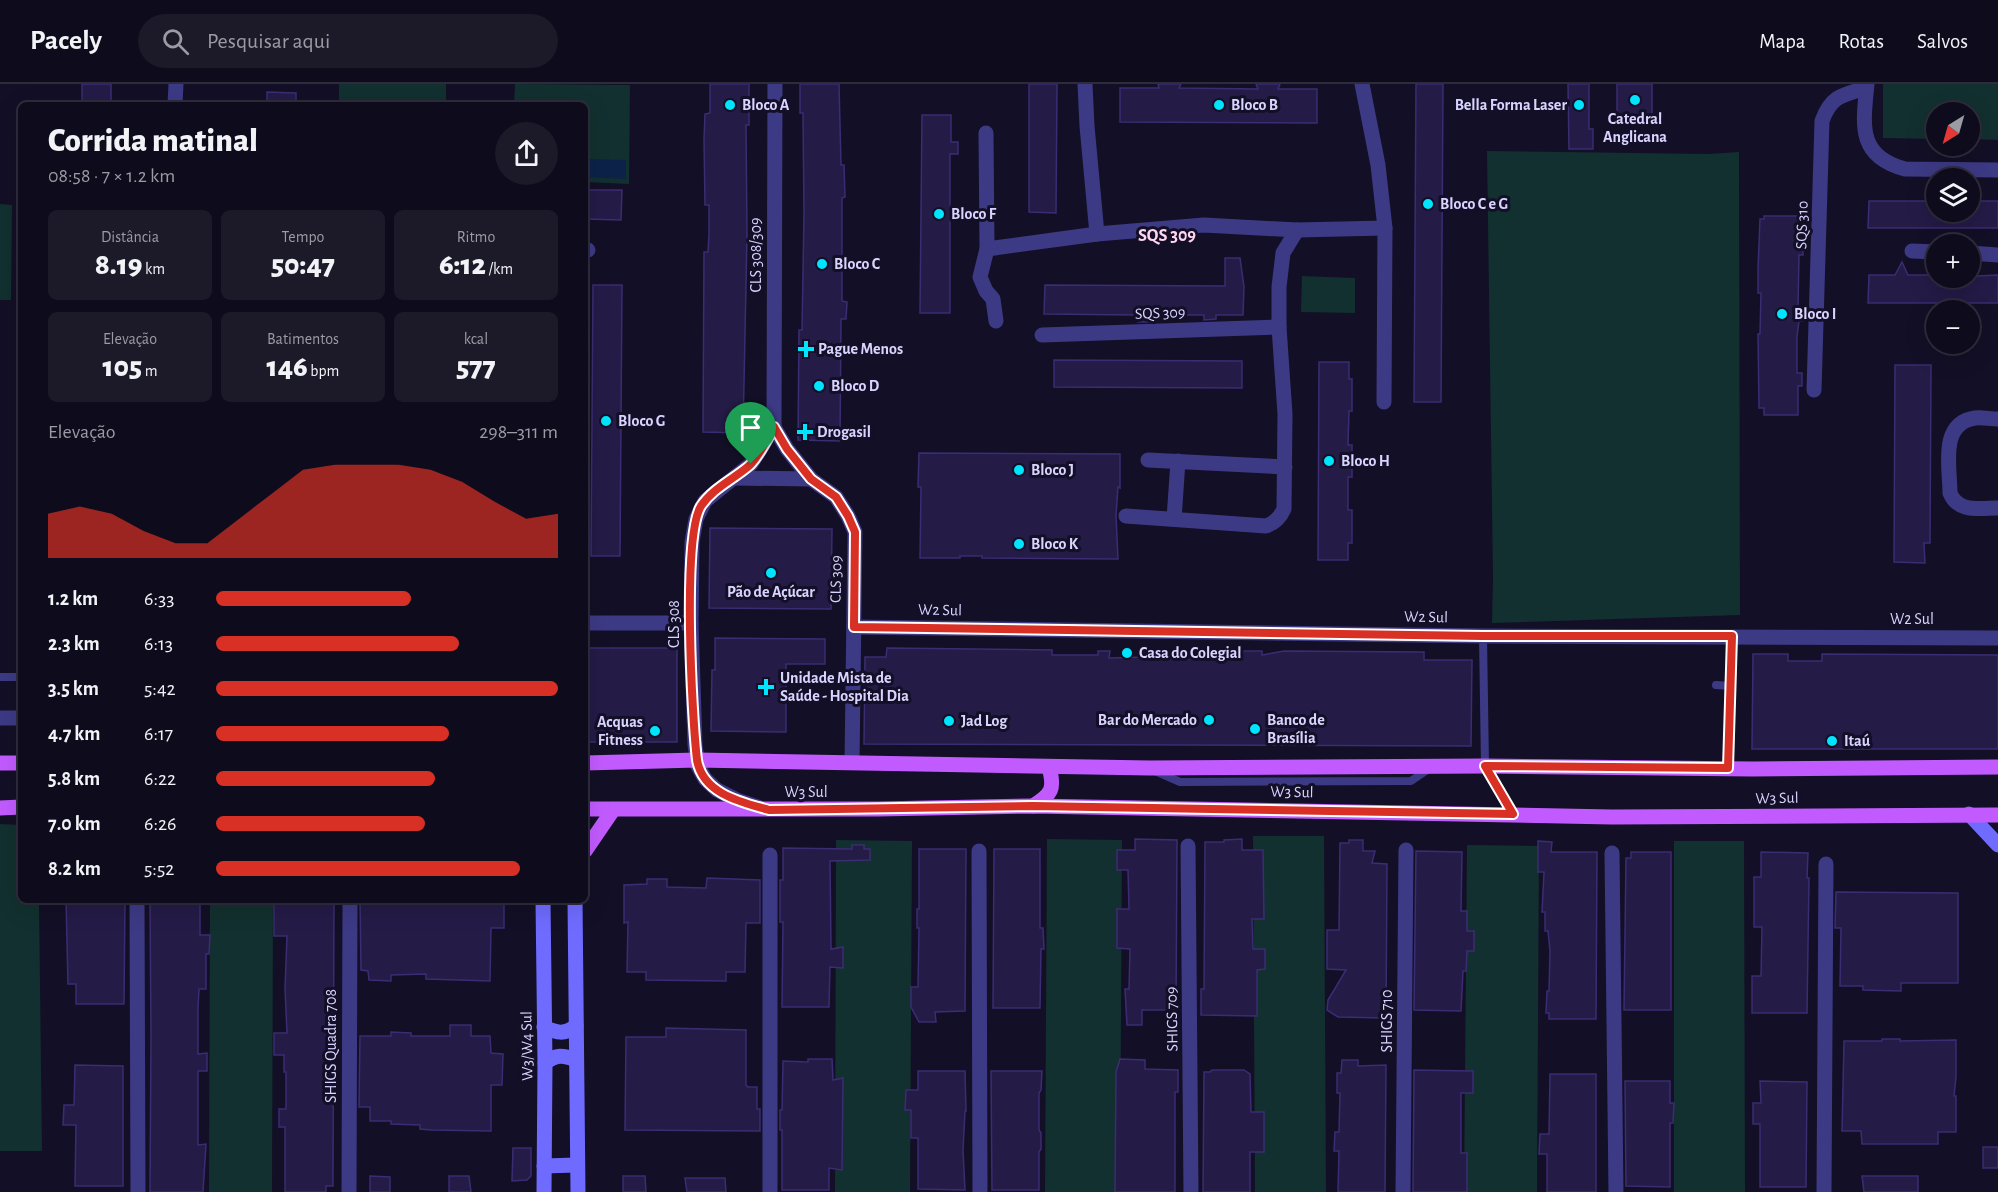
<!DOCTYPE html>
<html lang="pt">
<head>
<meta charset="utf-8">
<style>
  :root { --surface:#0e0b1c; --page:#1c1929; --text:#f1f3f6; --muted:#9b9ba3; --line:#2e2b3b; --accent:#d93025 }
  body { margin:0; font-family:"Alegreya Sans",sans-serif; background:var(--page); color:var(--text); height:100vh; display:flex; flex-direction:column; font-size:22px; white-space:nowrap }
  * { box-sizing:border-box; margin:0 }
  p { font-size:20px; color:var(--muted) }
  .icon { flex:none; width:33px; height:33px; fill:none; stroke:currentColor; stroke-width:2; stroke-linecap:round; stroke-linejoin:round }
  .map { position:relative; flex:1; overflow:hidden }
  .sheet { position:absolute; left:18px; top:18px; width:570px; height:801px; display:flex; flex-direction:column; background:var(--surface); border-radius:9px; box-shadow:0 6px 24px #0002,0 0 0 2px var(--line) }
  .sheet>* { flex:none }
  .needle { width:39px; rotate:217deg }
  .buttons { position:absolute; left:1926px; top:18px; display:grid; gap:12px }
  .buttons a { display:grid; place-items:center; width:54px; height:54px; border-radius:50%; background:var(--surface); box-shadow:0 6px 24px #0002,0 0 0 2px var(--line); font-size:30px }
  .pin { position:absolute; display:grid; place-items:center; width:51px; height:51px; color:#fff; margin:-62px -26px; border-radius:50% 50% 50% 0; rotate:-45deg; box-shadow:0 0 6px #0007 }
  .pin .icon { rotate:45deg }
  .round { display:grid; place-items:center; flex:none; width:63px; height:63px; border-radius:32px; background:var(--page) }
  .overview { display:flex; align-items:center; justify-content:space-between; height:102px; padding:0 30px }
  h1 { font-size:33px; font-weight:800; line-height:45px }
  .stats { display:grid; grid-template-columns:repeat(3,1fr); gap:9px; height:102px; padding:6px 30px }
  .stats div { display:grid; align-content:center; border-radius:9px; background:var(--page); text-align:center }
  .stats b { font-size:30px; font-weight:800 }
  .stats small { font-size:16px; font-weight:400 }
  .stats p { font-size:16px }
  .chart { height:168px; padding:12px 30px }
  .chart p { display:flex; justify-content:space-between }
  .chart svg { width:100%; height:108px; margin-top:6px; fill:var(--accent); opacity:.7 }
  ul { padding:0 30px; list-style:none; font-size:20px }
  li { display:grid; grid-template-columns:96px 72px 1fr; align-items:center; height:45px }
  li i { height:15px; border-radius:8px; background:var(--accent) }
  header { display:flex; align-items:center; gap:36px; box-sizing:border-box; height:84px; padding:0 30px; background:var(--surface); border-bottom:2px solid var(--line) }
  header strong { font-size:28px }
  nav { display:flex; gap:33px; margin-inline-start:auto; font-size:21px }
  .search { width:420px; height:54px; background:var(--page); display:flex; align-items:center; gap:15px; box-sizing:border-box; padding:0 21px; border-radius:33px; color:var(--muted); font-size:22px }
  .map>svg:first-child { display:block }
</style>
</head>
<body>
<header>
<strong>Pacely</strong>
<div class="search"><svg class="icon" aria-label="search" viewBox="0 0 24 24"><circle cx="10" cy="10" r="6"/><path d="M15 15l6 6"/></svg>Pesquisar aqui</div>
<nav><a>Mapa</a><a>Rotas</a><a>Salvos</a></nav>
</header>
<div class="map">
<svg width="1998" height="1108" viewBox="0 0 1998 1108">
  <rect width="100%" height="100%" fill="#130f26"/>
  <g fill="#12302f">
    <rect x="339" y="0" width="107" height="21"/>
    <path d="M515 0 630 1 629 100 585 98V21H514Z"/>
    <path d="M1883 0H1998V56L1970 55V28H1936V55L1883 54Z"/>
    <path d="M1487 67 1709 70 1739 68 1740 531 1492 539 1493 494Z"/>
    <path d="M0 120 12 121 11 216H0Z"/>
    <path d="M1302 192 1355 194V229L1301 228Z"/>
    <path d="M0 740 21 741V816H39L42 1067H0Z"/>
    <path d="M1253 752H1324L1326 1108H1255Z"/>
    <path d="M1047 755 1122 756 1120 1108H1045Z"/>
    <path d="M836 756 912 757 910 1108H835Z"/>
    <path d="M1674 757H1744L1745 1108H1674Z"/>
    <path d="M1467 761 1539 762 1537 1108H1464Z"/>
    <path d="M210 816H273L272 1108H209Z"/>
  </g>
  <path fill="#0c2248" d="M585 49 588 54V75L626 76V95L585 93Z"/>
  <g fill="#241b47" stroke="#3b2d73" stroke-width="1.5">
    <rect x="82" y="0" width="29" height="21"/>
    <path d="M710 0H749V41H746L747 151 743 349 703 348 704 168H708L709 150V121H705L704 55 705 30 710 29Z"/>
    <path d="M800 0H839L841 81H844L845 113 842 114V217L847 218 846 235H841L840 357 798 356 799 246H802L804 130 803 29H800Z"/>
    <path d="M1029 0H1057L1056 129 1029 128Z"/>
    <path d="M1158 0H1181L1179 4 1258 5 1256 0H1280L1278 5H1317V39L1120 38V4H1159Z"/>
    <path d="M1416 0H1443L1441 318H1414Z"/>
    <path d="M1568 0H1589V45H1593V65H1569Z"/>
    <rect x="1617" y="0" width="35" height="32"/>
    <path d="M267 8 296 9V21H267Z"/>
    <path d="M922 31H951V58H958V70H950V229H920Z"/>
    <path d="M585 106H622L621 136 585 135Z"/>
    <path d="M1869 117H1936V128H1970V117H1998V144H1868Z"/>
    <path d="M1764 132H1798V158H1803V171H1799L1798 223H1803V237H1799L1797 253V289H1802V302H1798V331H1764V324H1759L1758 250H1760L1761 209H1758V185L1760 135H1764Z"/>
    <path d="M1225 174H1240L1244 203 1243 231H1216V235L1204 236V231H1150V238H1138V231L1044 230 1045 201 1225 202Z"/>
    <path d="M1902 178 1908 191H1936V194L1998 191V219H1868L1869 191H1895Z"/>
    <path d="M593 201H622L620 472H591Z"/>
    <path d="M1054 276 1242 277V304L1054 303Z"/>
    <path d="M1319 278H1349V295H1352V327H1349L1348 361H1352V393H1348V426H1352V459H1348V476H1318Z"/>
    <path d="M1895 281H1931L1930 459H1924L1925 479 1894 478Z"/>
    <path d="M919 369 1120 370V404L1118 403 1116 432 1118 475 982 474V472H960V474H920L921 403H918Z"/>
    <path d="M710 444 832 445 831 525 709 524Z"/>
    <path d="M715 554 825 555V580H786V648L711 647 712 586H715Z"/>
    <rect x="585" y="564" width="92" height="94"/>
    <path d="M887 564 1052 566V571H1098V567H1110L1109 574 1144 573V567H1168V575H1215L1214 567H1262V571L1284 567 1424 568V576H1472L1471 662 864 660 865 573H886Z"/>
    <path d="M1753 570H1788V577H1822V570L1998 571V665H1752Z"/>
    <path d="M1135 755 1177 756 1176 926H1142V941H1127L1125 905H1129L1130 865 1117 864V825H1129L1128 786H1117V766H1135Z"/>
    <path d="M1242 755V766H1263L1264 835H1252L1253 865H1265V885L1257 886V932L1201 931V905H1204L1205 758H1224V756Z"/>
    <path d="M1349 756H1363V767H1375L1372 779 1387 780 1386 934 1338 933 1327 926 1328 916 1346 886 1327 885V846H1339L1340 759H1349Z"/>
    <path d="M1538 757 1552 758 1551 768H1597L1596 935H1549V929H1546L1547 907H1549L1550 867 1548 847H1545V828H1542L1544 788H1538Z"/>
    <path d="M852 761H864V765H870V776L830 777 831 865 843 863V884L830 883 829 923H782L783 838H780V796H783V764L852 765Z"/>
    <path d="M919 765H966L965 927 935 928 936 938H919L911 923V903H918L919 844H917V825H919Z"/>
    <path d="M994 765H1040V844H1043L1044 865H1041L1040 924H993Z"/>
    <path d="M1416 767 1462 768 1461 827H1467V847H1474V867H1467L1466 887H1463L1461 927 1414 926Z"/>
    <path d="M1631 768H1671V926H1624L1626 774H1631Z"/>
    <path d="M1761 768 1808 769 1807 794H1809L1807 929H1752V892H1761L1762 843H1754V793H1761Z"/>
    <path d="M707 794 760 796V839H746L745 888H726V897L646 896V888H627L628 838 624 839V801L647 800V795H667V803L706 804Z"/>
    <path d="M1836 808 1958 809V899H1901V907L1863 906V902H1840L1841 844H1835Z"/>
    <path d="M66 816H125L124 920H76V900H68Z"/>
    <path d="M150 816H200V851H210L209 870H206V905H199L198 924V970L207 969V987H198V1061L206 1060 203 1108H150L151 953Z"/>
    <path d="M274 816H334L333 1089V1102H326V1108H285V1043H279V1025H286V988H284V971H274V949H287L285 905 287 852H274Z"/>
    <path d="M360 816H504V844H491L490 897 426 895V890L391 891V897L369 896 368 887 361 886Z"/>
    <path d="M450 941H471V952H490L491 969 503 970 502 1001H491V1047L431 1046 420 1045V1041L391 1040V1037H370V1023H359L360 952H391V948L411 949V952H450Z"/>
    <path d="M666 944 746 946V1001L748 1003H757V1025H760V1047L625 1046 626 953H666Z"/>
    <path d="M1882 955H1900V957L1956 956V993L1954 1012H1956V1048H1938V1060H1862L1861 1047H1842L1844 957H1882Z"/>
    <path d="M808 975H832L833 996 843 994 842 1086 829 1084V1106H782V1046H780V1026H782L783 977 808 978Z"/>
    <path d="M1120 975 1145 976V985L1178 986V1008H1175V1108H1115L1116 988Z"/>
    <path d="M1342 976H1358V982L1386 981 1385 1108H1338L1339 1067H1334L1335 1048H1339L1340 1009H1337V989H1341Z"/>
    <path d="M75 981 123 982V1102H75L76 1041H63L64 1021H74Z"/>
    <path d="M1212 986H1244L1250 990 1251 1028H1264V1068H1250V1108H1203L1204 988H1210Z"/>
    <path d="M1414 986 1473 987V1009H1461V1069H1467V1108H1413Z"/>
    <path d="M918 987H965L966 1027H965L963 1066 965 1106 918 1105V1054H911V1026H905L906 1006H918Z"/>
    <path d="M991 987H1042L1041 1006 1039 1009V1046L1041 1049V1065L1039 1068V1106H992Z"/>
    <path d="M1550 990H1596V1108H1547V1070H1539L1540 1050H1549Z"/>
    <path d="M1625 997H1670V1019H1674L1673 1039H1670V1103L1626 1102Z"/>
    <path d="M1760 997 1807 998 1806 1103H1760V1040H1753V1019H1761Z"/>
    <rect x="1983" y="1063" width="15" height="21"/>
    <path d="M513 1064H531V1092L527 1096 512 1097Z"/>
    <path d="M370 1092 390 1093V1108H370Z"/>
    <path d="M449 1092H469L471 1108H449Z"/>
    <path d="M623 1092H645L646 1108H623Z"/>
    <path d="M1862 1092H1918V1108H1864Z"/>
    <path d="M685 1094H725L726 1108H687Z"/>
  </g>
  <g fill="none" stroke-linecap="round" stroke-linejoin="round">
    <g stroke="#3d3a85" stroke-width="8">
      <path d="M1483 552 1485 682 1513 730"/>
      <path d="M0 593H21"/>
      <path d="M1716 601 1731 602"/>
      <path d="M1728 684 1732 553"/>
      <path d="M1155 687 1180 698 1411 697 1430 684"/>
    </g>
    <g stroke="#3d3a85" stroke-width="15">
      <path d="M1085 0 1087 42 1097 150"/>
      <path d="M1362 0 1378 81 1385 144 1384 318"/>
      <path d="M1867 0C1863 41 1857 72 1905 85L1998 86"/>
      <path d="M175 21 176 0"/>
      <path d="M986 49 987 165 980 193 986 207 993 215 996 237"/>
      <path d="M987 165 1097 150 1204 141 1297 146 1385 144"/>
      <path d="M585 166H588"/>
      <path d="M1912 167 1936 168"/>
      <path d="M1970 169 1998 171"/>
      <path d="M1042 251 1279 243"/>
      <path d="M1814 306 1822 37C1831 12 1842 11 1866 4"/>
      <path d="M1998 335C1990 335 1982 333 1975 334 1939 339 1950 384 1950 409 1958 429 1980 424 1998 424"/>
      <path d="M1148 376 1285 383"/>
      <path d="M1126 432 1266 442C1275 439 1280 434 1284 425L1285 330 1279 243V203L1283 169 1297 146"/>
      <path d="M1174 435 1178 377"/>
      <path d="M1188 762 1191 1108"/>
      <path d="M979 767 980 1108"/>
      <path d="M1612 769 1616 1108"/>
      <path d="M137 816 138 1108"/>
      <path d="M349 1108 350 816"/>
      <path d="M770 1108V771"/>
      <path d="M1403 1108 1406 766"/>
      <path d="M1824 1108 1826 780"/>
    </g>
    <g stroke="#3d3a85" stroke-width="15">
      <path d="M774 343 787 365 811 395 836 413 848 432 855 448 852 678"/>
      <path d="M774 343 775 0"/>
      <path d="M734 394 811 395"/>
      <path d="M585 539H691"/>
      <path d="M854 543 1483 552 1998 554"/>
      <path d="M0 634H21"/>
      <path d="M758 723 737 716 717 706 705 695 698 682 695 661 691 539 692 458 696 435 705 417 751 380 774 343"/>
    </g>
    <g stroke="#6f6bff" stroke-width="15">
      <path d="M1969 730 1998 761"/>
      <path d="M543 816 545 979 544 1108"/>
      <path d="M575 816 578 1108"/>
      <path d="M544 943C557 949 564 951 576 942"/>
      <path d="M545 979C556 970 563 971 576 976"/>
      <path d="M544 1082 576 1081"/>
    </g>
    <g stroke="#c25bff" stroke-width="15">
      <path d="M0 679H21"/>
      <path d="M585 679 697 676 1150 684 1485 682 1752 685 1998 683"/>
      <path d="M1033 722C1052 710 1055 705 1049 683"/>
      <path d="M0 724 21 723"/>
      <path d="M585 725H878L1033 722 1612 733 1998 731"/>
      <path d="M585 767 613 726"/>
    </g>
  </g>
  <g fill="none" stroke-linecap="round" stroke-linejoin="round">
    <g stroke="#fff" stroke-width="12">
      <path id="route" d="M774 343 787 365 811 395 836 413 848 432 855 448 854 543 1483 552H1732L1728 684 1485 682 1513 730 1033 722 769 726C741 718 703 710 697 676 692 633 682 453 701 422 713 404 734 395 750 381 760 371 767 355 774 343Z"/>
    </g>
    <use href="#route" stroke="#d93025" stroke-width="8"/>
  </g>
  <g fill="#00e5ff" stroke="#130f26" stroke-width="2">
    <circle cx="1635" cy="16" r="6"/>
    <circle cx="730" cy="21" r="6"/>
    <circle cx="1219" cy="21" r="6"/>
    <circle cx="1579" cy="21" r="6"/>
    <circle cx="1428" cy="120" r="6"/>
    <circle cx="939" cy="130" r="6"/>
    <circle cx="822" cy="180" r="6"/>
    <circle cx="1782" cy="230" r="6"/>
    <path d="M803 256h6v6h6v6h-6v6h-6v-6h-6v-6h6z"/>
    <circle cx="819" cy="302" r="6"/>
    <circle cx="606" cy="337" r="6"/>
    <path d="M802 339h6v6h6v6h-6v6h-6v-6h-6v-6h6z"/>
    <circle cx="1329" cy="377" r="6"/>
    <circle cx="1019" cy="386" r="6"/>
    <circle cx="1019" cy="460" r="6"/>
    <circle cx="771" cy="489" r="6"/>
    <circle cx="1127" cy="569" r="6"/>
    <path d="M763 594h6v6h6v6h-6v6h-6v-6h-6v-6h6z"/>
    <circle cx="1209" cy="636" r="6"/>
    <circle cx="949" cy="637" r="6"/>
    <circle cx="1255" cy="645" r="6"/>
    <circle cx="655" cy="647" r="6"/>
    <circle cx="1832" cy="657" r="6"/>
  </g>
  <g text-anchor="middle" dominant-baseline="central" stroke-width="6" stroke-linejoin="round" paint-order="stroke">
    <g font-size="16" font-weight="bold" fill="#d9d4ff" stroke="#130f26" text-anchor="start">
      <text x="742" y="21">Bloco A</text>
      <text x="1231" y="21">Bloco B</text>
      <text x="1567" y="21" text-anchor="end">Bella Forma Laser</text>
      <text x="1635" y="35" text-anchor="middle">Catedral<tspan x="1635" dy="18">Anglicana</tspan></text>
      <text x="1440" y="120">Bloco C e G</text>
      <text x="951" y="130">Bloco F</text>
      <text x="834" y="180">Bloco C</text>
      <text x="1794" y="230">Bloco I</text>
      <text x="818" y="265">Pague Menos</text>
      <text x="831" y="302">Bloco D</text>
      <text x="618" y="337">Bloco G</text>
      <text x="817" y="348">Drogasil</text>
      <text x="1341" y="377">Bloco H</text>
      <text x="1031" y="386">Bloco J</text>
      <text x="1031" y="460">Bloco K</text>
      <text x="771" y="508" text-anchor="middle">Pão de Açúcar</text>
      <text x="1139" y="569">Casa do Colegial</text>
      <text x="780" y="594">Unidade Mista de<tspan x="780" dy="18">Saúde - Hospital Dia</tspan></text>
      <text x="1197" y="636" text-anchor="end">Bar do Mercado</text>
      <text x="1267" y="636">Banco de<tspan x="1267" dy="18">Brasília</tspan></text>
      <text x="961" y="637">Jad Log</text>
      <text x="643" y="638" text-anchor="end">Acquas<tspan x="643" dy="18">Fitness</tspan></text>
      <text x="1844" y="657">Itaú</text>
    </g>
    <g font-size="16" fill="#d9d4ff" stroke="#130f26">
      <text transform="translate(1802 141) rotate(-88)">SQS 310</text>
      <text transform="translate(756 171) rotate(-90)">CLS 308/309</text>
      <text transform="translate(1160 229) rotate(-2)">SQS 309</text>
      <text transform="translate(836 495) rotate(-89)">CLS 309</text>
      <text transform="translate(940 526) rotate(1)">W2 Sul</text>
      <text transform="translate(1426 533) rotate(1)">W2 Sul</text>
      <text x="1912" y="535">W2 Sul</text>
      <text transform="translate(674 540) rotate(-90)">CLS 308</text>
      <text x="806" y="708">W3 Sul</text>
      <text transform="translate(1292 708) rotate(1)">W3 Sul</text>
      <text transform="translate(1777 714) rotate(-1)">W3 Sul</text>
      <text transform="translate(1172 935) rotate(-91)">SHIGS 709</text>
      <text transform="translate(1387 937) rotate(-90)">SHIGS 710</text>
      <text transform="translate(331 962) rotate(-90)">SHIGS Quadra 708</text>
      <text transform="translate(527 962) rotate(-91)">W3/W4 Sul</text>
    </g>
    <g font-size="18" font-weight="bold" fill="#ffd6f0" stroke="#130f26">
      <text x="1167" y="152">SQS 309</text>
    </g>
  </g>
</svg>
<div class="buttons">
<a><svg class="needle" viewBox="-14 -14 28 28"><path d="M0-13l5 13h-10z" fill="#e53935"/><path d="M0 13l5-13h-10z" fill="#9b9ba3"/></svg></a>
<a><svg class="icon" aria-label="layers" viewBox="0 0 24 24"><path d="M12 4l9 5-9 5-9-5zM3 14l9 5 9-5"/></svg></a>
<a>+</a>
<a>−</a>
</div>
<div class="pin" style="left:751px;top:380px;background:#1e9e55"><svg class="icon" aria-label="arrive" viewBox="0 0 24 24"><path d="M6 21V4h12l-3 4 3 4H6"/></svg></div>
<section class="sheet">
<div class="overview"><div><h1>Corrida matinal</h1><p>08:58 · 7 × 1.2 km</p></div><a class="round"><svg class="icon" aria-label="share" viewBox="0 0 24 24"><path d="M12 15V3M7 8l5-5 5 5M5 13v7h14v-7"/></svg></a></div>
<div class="stats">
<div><p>Distância</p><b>8.19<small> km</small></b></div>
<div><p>Tempo</p><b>50:47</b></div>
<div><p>Ritmo</p><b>6:12<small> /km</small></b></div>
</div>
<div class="stats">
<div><p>Elevação</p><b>105<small> m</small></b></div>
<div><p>Batimentos</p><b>146<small> bpm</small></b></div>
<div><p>kcal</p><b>577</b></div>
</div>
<div class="chart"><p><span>Elevação</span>298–311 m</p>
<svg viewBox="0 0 160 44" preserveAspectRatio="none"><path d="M0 44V26L10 23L20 26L30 33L40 38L50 38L60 28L70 18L80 8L90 6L100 6L110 6L120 8L130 13L140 21L150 28L160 26V44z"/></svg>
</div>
<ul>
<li><b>1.2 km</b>6:33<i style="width:57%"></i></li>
<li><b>2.3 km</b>6:13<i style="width:71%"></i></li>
<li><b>3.5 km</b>5:42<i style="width:100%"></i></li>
<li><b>4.7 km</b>6:17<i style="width:68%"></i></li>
<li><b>5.8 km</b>6:22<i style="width:64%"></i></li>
<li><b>7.0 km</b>6:26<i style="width:61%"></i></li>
<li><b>8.2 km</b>5:52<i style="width:89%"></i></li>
</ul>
</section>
</div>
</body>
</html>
